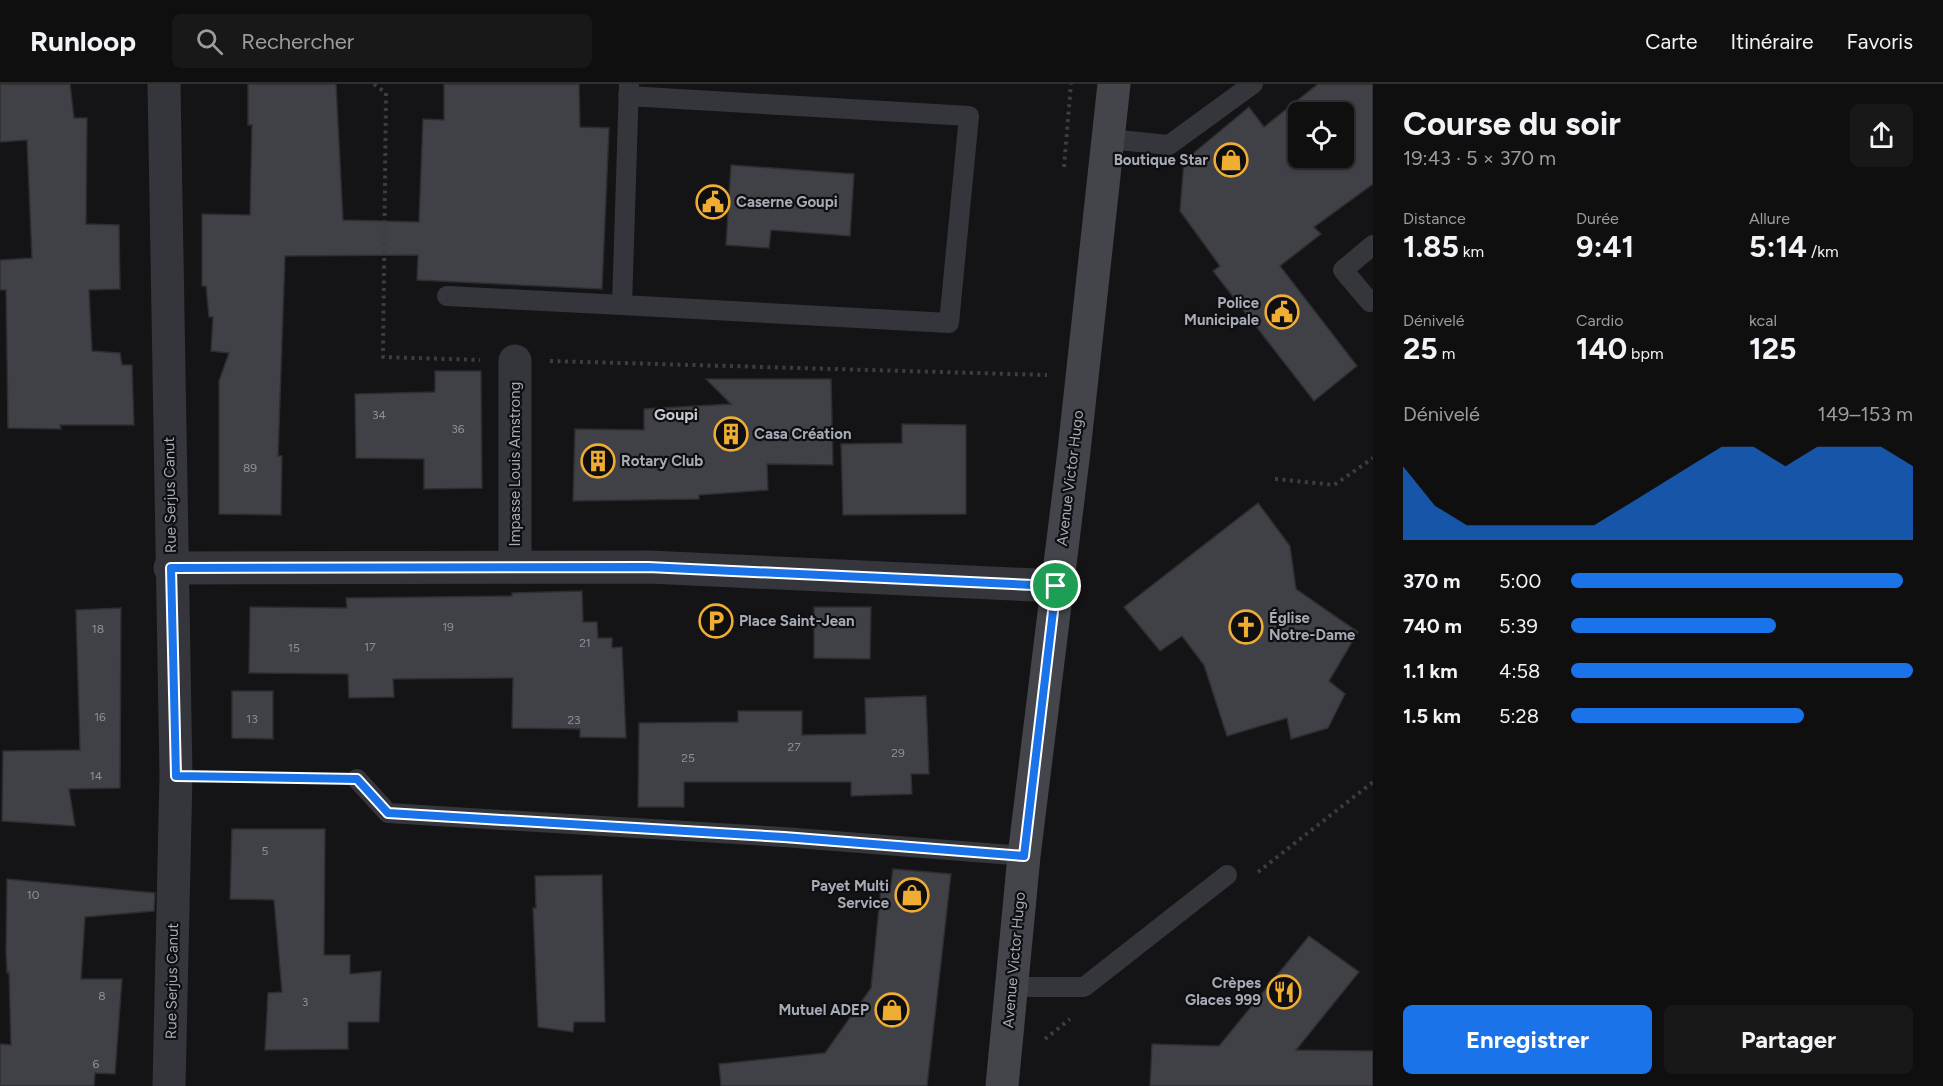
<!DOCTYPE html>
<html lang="fr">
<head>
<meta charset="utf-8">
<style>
  :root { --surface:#0f0f10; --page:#181819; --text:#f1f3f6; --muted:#9b9c9f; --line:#2f2f30; --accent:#1a73e8 }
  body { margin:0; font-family:Figtree,sans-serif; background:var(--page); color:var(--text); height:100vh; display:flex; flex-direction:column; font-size:22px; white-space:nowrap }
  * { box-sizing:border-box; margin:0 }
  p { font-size:20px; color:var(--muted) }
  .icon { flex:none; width:33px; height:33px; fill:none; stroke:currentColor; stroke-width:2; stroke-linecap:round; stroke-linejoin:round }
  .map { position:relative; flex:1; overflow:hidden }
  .panel { display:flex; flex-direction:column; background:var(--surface); width:570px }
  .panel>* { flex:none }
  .controls { position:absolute; left:1288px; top:18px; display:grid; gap:12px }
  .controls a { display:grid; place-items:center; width:66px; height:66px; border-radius:9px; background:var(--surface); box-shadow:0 2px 4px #0004,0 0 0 2px var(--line); font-size:30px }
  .pin { position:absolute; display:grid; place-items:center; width:51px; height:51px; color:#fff; margin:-26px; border:3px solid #fff; border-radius:50%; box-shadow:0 2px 6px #0007 }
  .round { display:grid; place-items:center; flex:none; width:63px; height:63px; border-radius:9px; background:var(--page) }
  .summary { display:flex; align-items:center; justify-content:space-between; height:102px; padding:0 30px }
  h1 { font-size:33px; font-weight:700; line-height:45px }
  .figures { display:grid; grid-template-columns:repeat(3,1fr); gap:9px; height:102px; padding:6px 30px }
  .figures div { display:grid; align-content:center }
  .figures b { font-size:30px; font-weight:700 }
  .figures small { font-size:16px; font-weight:400 }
  .figures p { font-size:16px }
  .chart { height:168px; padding:12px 30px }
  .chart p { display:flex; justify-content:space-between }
  .chart svg { width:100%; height:108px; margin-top:6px; fill:var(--accent); opacity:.7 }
  .button { display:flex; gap:12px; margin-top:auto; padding:12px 30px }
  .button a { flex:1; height:69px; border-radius:9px; background:var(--accent); color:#fff; font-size:24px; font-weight:700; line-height:69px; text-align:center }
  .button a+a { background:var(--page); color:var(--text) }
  ul { padding:0 30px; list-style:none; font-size:20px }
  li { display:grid; grid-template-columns:96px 72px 1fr; align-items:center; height:45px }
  li i { height:15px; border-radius:8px; background:var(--accent) }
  header { display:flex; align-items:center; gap:36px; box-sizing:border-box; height:84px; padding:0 30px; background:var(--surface); border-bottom:2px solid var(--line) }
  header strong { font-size:28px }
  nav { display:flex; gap:33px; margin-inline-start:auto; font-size:21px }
  .search { width:420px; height:54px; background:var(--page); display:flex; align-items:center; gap:15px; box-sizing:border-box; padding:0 21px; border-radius:9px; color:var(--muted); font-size:22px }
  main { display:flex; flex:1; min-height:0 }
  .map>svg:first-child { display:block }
</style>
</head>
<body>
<header>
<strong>Runloop</strong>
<div class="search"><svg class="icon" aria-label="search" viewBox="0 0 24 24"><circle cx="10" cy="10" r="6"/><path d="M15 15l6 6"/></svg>Rechercher</div>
<nav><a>Carte</a><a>Itinéraire</a><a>Favoris</a></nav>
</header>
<main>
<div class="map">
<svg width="1373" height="1002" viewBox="0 0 1373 1002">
  <rect width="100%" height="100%" fill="#141416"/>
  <g fill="#404146" stroke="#2e2e32" stroke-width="1.5" fill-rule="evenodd">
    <path d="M0 0H70L74 34H87L86 140 119 141 120 205 89 206 92 267 120 269 122 281H132L134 341H60L61 345 8 344 6 206H0V176L32 174 27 56 0 58Z"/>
    <path d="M248 0H336L343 136 419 138 423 35 444 36V0H579L580 43 609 44 602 205 417 196 418 171 285 172 278 372H282L281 431 219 430V297L229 269 211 267 213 233H209L206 202H202V130L250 131 252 41H248Z"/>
    <path d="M1318 0H1373V100L1314 143 1321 150 1280 182 1357 282 1314 317 1213 187 1220 182 1180 127 1184 77 1249 23 1264 43ZM1299 28H1344V74H1299Z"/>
    <path d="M731 81 854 90 850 152 771 146 769 164 726 161Z"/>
    <path d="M435 287H481L482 404 424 405V375L356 374 355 310 435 308Z"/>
    <path d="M706 295H831L833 381 767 380 768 406 699 411V415L573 417 575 345 644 346V325L731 320Z"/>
    <path d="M902 340 966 341V430L843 431 841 360 902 359Z"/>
    <path d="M1258 419 1290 462 1296 505 1358 548 1329 597 1345 610 1328 644 1291 655 1287 634 1227 652 1204 581 1182 552 1160 567 1124 523Z"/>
    <path d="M582 507 583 538H597L598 554H612V564L622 563 626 654 580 653V645L512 644 513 594 393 595 394 613 349 614 348 590 249 589 250 523 347 524 346 514 512 512V509Z"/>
    <path d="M814 523H871L870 575 814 574Z"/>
    <path d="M121 524 120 704 69 705 75 742 2 737 3 667 80 666 76 526Z"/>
    <path d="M232 607H273V655L232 654Z"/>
    <path d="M926 612 929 690H911L912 710 851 712V698H684V723H638L639 639 738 638V627H802V651L866 650 865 614Z"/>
    <path d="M232 745H325L324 871H350V890L381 887 379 938H348V965L265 966 268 909 282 908 274 816 230 815Z"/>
    <path d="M893 785 951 790 927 1002H721L719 980 825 969 871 904 881 804 890 808Z"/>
    <path d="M602 791 605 938H574L573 948 538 943 533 824H536L535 792Z"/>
    <path d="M7 795 155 809 154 827 85 833 81 895H122L115 990 95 989 94 1002H0V960L11 961 9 888 7 889 6 867Z"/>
    <path d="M1309 852 1359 888 1296 966 1373 967V1002H1150L1152 960 1219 962Z"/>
  </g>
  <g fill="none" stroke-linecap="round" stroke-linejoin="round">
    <g stroke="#3b3d42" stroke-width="4" stroke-dasharray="3 4.5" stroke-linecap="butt">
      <path d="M374 0 386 9 383 273 480 276"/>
      <path d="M1064 83 1071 0"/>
      <path d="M550 277 1047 291"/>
      <path d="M1275 395 1334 401 1373 374"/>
      <path d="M213 692 329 694"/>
      <path d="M1258 788 1373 698"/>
      <path d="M1045 955 1070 935"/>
    </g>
    <g stroke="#35363b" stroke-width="20">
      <path d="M628 12 969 32 949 239 622 221 629 0"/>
      <path d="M1108 55 1169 61 1253 0"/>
      <path d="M1373 161 1343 186 1370 218 1373 216"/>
      <path d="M447 212 622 221"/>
      <path d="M357 695 388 729 784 753 1024 772"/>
      <path d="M1013 903H1084L1227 791"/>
    </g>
    <g stroke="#35363b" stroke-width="33">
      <path d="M164 0 176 691 169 1002"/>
      <path d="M515 483V277"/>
      <path d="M170 484 649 483 1056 502"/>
    </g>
    <path stroke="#43454b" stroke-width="33" d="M1002 1002 1024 772 1074 367 1114 0"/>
  </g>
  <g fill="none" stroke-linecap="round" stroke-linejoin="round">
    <g stroke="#fff" stroke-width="12">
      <path id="route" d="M648 483 1056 502 1024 772 784 753 388 729 357 695 176 692 171 484Z"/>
    </g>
    <use href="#route" stroke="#1a73e8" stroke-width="8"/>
  </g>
  <defs>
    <g id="shop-ring" transform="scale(1.725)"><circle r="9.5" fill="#0f0f11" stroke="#efad34" stroke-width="1.5"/><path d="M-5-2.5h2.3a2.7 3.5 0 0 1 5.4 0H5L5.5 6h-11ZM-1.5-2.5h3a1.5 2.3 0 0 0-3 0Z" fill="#efad34"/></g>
    <g id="civic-ring" transform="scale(1.725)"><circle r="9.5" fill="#0f0f11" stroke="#efad34" stroke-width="1.5"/><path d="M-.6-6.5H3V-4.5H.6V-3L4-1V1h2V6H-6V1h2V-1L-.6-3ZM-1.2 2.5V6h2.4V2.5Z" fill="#efad34"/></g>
    <g id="building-ring" transform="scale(1.725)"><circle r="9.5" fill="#0f0f11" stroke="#efad34" stroke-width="1.5"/><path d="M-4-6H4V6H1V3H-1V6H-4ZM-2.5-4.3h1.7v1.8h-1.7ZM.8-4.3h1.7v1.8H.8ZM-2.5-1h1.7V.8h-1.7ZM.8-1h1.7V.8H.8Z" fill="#efad34"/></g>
    <g id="parking-ring" transform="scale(1.725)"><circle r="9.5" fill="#0f0f11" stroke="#efad34" stroke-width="1.5"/><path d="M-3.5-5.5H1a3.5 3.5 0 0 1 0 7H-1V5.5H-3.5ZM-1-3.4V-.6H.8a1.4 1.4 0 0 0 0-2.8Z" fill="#efad34"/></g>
    <g id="church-ring" transform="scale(1.725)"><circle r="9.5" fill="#0f0f11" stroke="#efad34" stroke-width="1.5"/><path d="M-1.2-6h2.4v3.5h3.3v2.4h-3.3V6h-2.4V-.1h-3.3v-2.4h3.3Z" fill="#efad34"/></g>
    <g id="restaurant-ring" transform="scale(1.725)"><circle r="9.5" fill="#0f0f11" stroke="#efad34" stroke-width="1.5"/><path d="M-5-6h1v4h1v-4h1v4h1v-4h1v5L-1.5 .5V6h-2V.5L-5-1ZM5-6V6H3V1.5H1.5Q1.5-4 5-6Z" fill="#efad34"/></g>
  </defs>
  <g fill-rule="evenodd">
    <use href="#shop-ring" x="1231" y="76"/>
    <use href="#civic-ring" x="713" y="118"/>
    <use href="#civic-ring" x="1282" y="228"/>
    <use href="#building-ring" x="731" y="350"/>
    <use href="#building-ring" x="598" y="377"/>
    <use href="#parking-ring" x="716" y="537"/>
    <use href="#church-ring" x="1246" y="543"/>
    <use href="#shop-ring" x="912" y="811"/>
    <use href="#restaurant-ring" x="1284" y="908"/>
    <use href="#shop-ring" x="892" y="926"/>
  </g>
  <g text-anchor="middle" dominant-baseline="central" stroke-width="4.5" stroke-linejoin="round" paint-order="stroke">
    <g font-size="12" fill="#8c909a">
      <text x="379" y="331">34</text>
      <text x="458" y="345">36</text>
      <text x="250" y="384">89</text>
      <text x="448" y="543">19</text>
      <text x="98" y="545">18</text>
      <text x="585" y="559">21</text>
      <text x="370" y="563">17</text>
      <text x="294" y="564">15</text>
      <text x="100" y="633">16</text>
      <text x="252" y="635">13</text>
      <text x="574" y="636">23</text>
      <text x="794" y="663">27</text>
      <text x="898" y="669">29</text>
      <text x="688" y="674">25</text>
      <text x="96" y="692">14</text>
      <text x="265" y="767">5</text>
      <text x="33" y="811">10</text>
      <text x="102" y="912">8</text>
      <text x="305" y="918">3</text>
      <text x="96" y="980">6</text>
    </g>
    <g font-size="15" font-weight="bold" fill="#a6abb6" stroke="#0f0f11" text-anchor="end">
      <text x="1208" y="76">Boutique Star</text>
      <text x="736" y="118" text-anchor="start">Caserne Goupi</text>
      <text x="1259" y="219">Police<tspan x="1259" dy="17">Municipale</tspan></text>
      <text x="754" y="350" text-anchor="start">Casa Création</text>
      <text x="621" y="377" text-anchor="start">Rotary Club</text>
      <text x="1269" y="534" text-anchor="start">Église<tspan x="1269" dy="17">Notre-Dame</tspan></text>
      <text x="739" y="537" text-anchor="start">Place Saint-Jean</text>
      <text x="889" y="802">Payet Multi<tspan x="889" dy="17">Service</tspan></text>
      <text x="1261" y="899">Crèpes<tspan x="1261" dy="17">Glaces 999</tspan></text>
      <text x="869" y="926">Mutuel ADEP</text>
    </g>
    <g font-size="15" fill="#a6abb6" stroke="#0f0f11">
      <text transform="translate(515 380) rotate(-90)">Impasse Louis Amstrong</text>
      <text transform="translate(1070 394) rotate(-83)">Avenue Victor Hugo</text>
      <text transform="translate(170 411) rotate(-91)">Rue Serjus Canut</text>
      <text transform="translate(1014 876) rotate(-85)">Avenue Victor Hugo</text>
      <text transform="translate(172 897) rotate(-89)">Rue Serjus Canut</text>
    </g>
    <g font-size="16" font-weight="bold" fill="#c7cad2" stroke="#0f0f11">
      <text x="676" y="330">Goupi</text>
    </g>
  </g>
</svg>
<div class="controls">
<a><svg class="icon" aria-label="locate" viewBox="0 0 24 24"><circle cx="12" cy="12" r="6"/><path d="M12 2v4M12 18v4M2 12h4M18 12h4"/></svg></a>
</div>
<div class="pin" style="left:1056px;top:502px;background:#1e9e55"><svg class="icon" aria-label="arrive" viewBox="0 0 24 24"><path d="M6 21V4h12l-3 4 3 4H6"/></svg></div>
</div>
<section class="panel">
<div class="summary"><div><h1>Course du soir</h1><p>19:43 · 5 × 370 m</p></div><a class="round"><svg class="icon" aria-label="share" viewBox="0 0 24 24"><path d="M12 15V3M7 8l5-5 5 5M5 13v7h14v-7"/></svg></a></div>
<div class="figures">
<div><p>Distance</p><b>1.85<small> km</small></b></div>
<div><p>Durée</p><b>9:41</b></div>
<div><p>Allure</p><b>5:14<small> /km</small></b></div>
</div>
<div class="figures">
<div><p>Dénivelé</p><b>25<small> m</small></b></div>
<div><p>Cardio</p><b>140<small> bpm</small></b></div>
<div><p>kcal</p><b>125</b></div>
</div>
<div class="chart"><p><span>Dénivelé</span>149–153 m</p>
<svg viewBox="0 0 160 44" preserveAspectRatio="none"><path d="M0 44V14L10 30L20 38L30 38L40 38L50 38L60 38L70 30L80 22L90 14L100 6L110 6L120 14L130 6L140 6L150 6L160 14V44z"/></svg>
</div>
<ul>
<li><b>370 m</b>5:00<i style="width:97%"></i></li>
<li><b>740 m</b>5:39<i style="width:60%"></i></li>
<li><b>1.1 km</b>4:58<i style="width:100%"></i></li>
<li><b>1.5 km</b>5:28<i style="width:68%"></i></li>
</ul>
<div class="button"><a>Enregistrer</a><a>Partager</a></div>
</section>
</main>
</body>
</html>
